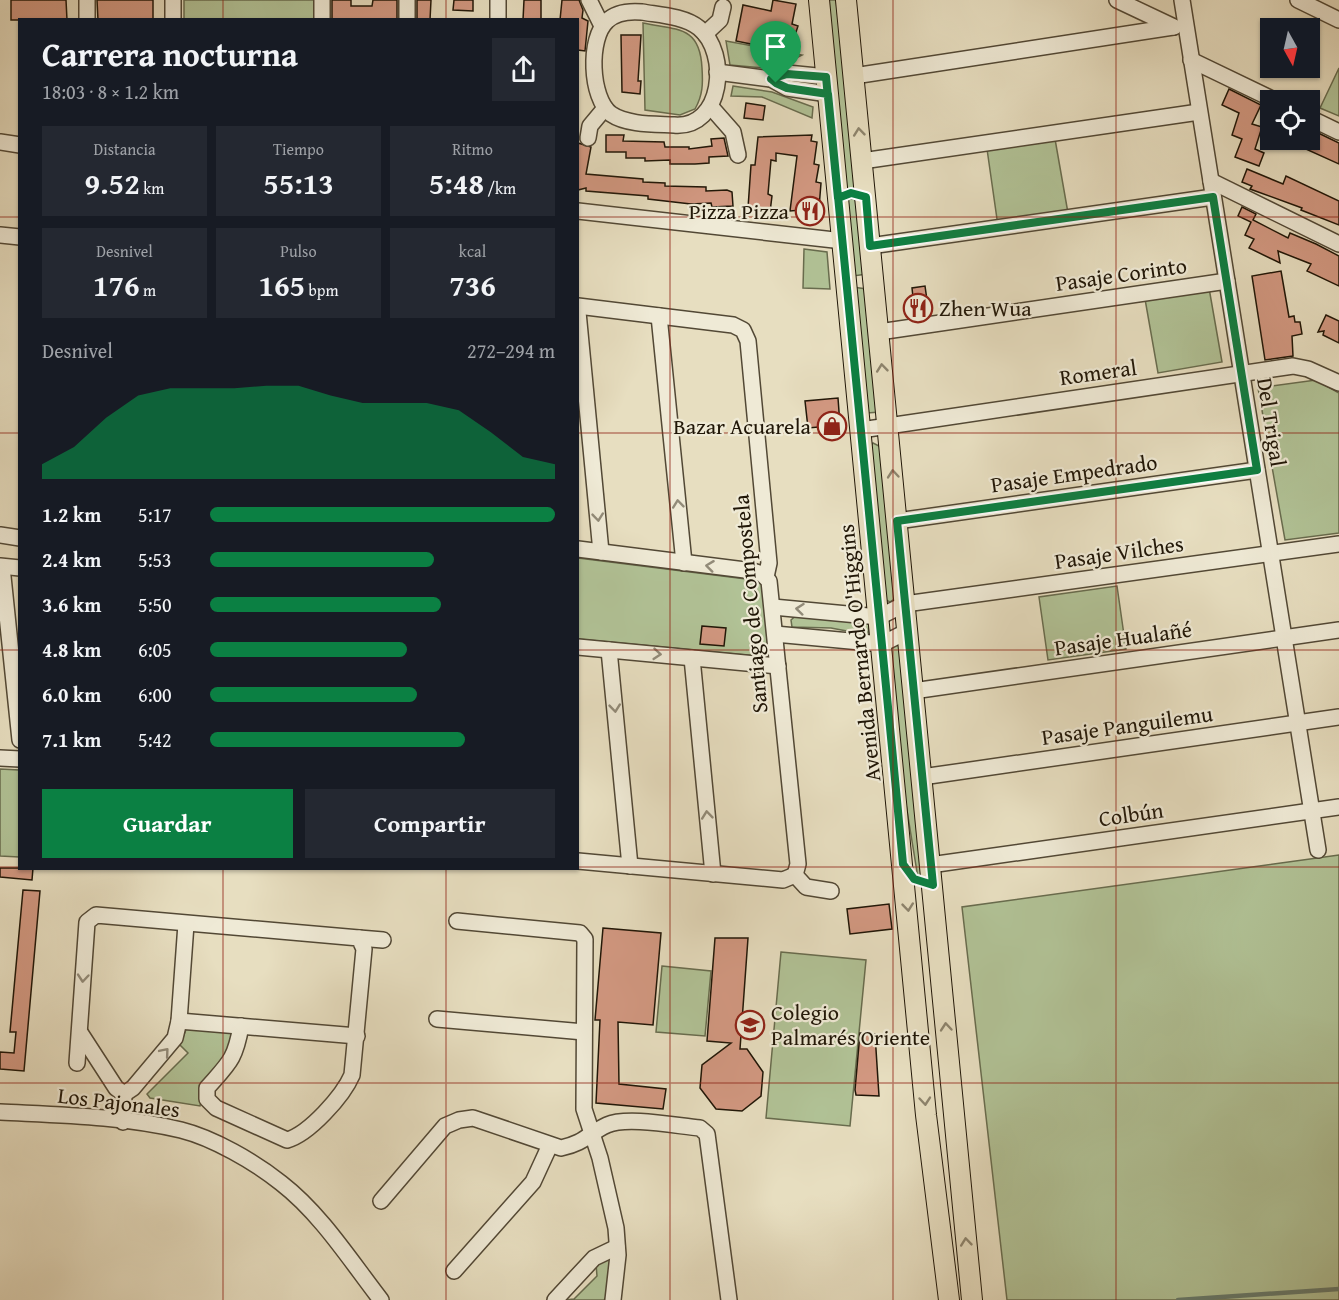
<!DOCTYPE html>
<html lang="es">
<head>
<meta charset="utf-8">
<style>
  :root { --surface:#171b24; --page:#242831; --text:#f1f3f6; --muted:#9ea1a6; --accent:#0b8043 }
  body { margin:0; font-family:"Gentium Book Plus",serif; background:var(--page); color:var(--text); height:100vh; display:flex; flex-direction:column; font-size:22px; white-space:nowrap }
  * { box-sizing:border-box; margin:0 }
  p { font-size:20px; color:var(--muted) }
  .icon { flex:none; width:33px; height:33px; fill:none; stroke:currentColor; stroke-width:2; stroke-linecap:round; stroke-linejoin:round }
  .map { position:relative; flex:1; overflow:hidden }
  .drawer { position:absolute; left:18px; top:18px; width:561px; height:852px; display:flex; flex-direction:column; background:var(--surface); border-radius:0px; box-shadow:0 2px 4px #0004 }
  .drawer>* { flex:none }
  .needle { width:39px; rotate:172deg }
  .controls { position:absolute; left:1260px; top:18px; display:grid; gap:12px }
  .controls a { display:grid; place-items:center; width:60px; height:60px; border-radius:0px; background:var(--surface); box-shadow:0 2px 4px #0004; font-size:30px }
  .pin { position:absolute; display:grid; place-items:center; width:51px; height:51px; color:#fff; margin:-62px -26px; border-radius:50% 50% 50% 0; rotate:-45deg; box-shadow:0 0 6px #0007 }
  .pin .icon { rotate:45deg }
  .round { display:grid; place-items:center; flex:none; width:63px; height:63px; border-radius:0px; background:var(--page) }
  .head { display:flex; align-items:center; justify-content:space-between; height:102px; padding:0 24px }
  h1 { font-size:33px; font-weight:700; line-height:45px }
  .figures { display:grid; grid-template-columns:repeat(3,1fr); gap:9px; height:102px; padding:6px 24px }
  .figures div { display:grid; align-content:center; border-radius:0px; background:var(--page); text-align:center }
  .figures b { font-size:30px; font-weight:700 }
  .figures small { font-size:16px; font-weight:400 }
  .figures p { font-size:16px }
  .chart { height:168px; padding:12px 24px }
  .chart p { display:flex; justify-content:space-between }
  .chart svg { width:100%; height:108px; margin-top:6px; fill:var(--accent); opacity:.7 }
  .primary-button { display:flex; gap:12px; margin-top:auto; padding:12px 24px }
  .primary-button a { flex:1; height:69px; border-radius:0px; background:var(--accent); color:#fff; font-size:24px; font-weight:700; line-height:69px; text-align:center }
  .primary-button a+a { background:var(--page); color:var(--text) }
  ul { padding:0 24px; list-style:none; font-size:20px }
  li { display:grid; grid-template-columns:96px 72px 1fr; align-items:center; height:45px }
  li i { height:15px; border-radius:8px; background:var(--accent) }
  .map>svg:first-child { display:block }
</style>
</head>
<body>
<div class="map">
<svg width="1339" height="1300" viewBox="0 0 1339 1300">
  <rect width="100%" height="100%" fill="#e7dec0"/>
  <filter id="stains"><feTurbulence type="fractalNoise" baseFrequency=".00333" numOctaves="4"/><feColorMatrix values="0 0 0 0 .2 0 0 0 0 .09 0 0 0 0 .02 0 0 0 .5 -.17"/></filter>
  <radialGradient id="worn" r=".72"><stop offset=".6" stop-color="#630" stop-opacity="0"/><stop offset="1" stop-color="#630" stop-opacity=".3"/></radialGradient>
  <g fill="#b1c296" stroke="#686c4e" stroke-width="1.5">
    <rect x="184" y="0" width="130" height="19"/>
    <path d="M825 0H836L857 190H845Z"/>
    <path d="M643 23C678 30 700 26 702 68 703 83 703 95 695 109L680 115 645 110Z"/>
    <path d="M726 41 802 55 774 69 730 65Z"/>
    <path d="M1339 68V116L1320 108Z"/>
    <path d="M733 86 772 92 813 107 812 118 762 97 731 96Z"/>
    <path d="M1055 139 1068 213 998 226 987 149Z"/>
    <path d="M847 199H854L858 204 867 274 853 276Z"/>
    <path d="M804 249 827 252 830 289 803 288Z"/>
    <path d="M852 287 867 289 880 412 867 413Z"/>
    <path d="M1209 288 1222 362 1158 373 1145 299Z"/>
    <path d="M1316 380 1339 393V533L1285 540 1258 388Z"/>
    <path d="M873 443 881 447 898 597 890 602 884 599 868 449Z"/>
    <path d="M578 558 762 581 768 648 757 656 578 639Z"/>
    <path d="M1117 586 1126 649 1048 660 1039 597Z"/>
    <path d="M801 611 869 623 868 635 831 628 792 627 791 620Z"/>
    <path d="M901 639 925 879 918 878 905 798 890 648Z"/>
    <path d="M0 769 19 770V857L0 856Z"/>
    <path d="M1339 855V1300H1007L962 907Z"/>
    <path d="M781 952 866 960 850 1126 766 1118Z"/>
    <path d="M662 966 711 971 705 1036 656 1032Z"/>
    <path d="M187 1027 227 1030 235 1035 234 1045 205 1081 200 1106 150 1098 147 1094 188 1053 180 1045Z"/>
    <path d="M604 1257 613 1258 609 1293 604 1300H565L574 1299 597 1276 596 1264Z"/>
  </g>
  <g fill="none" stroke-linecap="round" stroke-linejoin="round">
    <path stroke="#677a6c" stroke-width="4.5" d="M1178 1300 1339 1289"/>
  </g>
  <g fill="#d29881" stroke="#201607" stroke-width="1.5">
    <path d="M11 0H66L67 20H11Z"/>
    <path d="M97 0H153V20H98Z"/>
    <path d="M332 0H351V6H372L373 0H397V19L332 20Z"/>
    <path d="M417 0H431L430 20H417Z"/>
    <path d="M454 0H473V11L453 10Z"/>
    <path d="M524 0H541V20H523Z"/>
    <path d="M562 0H579L583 10 582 18 588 21 585 51 578 50V20H560Z"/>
    <path d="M773 0 796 4 792 24 798 26 793 41 759 31 756 45 736 41 743 5 771 11Z"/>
    <path d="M621 35H641L638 81H641L640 94 622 92Z"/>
    <path d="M1229 89 1261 105 1252 124 1262 127 1255 149 1264 153 1259 166 1235 157 1242 139 1232 135 1239 113 1222 105Z"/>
    <path d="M746 103 765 106 763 120 744 118Z"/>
    <path d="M1310 129 1339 143V164L1286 140H1310Z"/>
    <path d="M606 135H624L623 141 664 142 665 147H689V149L712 146 711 139 724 138 728 156 709 157V163L695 164H670V160L645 161V158H626V152H606Z"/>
    <path d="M812 135 811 141 817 142 814 164 819 165 816 182 821 183 818 220 800 218 801 210 790 211 797 156 776 153V161L771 160 768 194 772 196 770 212 752 211V208H748L751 165H755L758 137Z"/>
    <path d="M578 143 591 147 586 174 643 179V182L665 183V186L706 187V191L727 190 732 192 733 206 712 207 711 203 691 204 648 199V196L586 191V188L578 190Z"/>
    <path d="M1247 169 1283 184 1286 176 1339 201V225L1301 210 1302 208 1250 189 1252 186 1242 182Z"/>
    <path d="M1242 207 1256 214 1253 220 1288 238 1290 233 1316 244 1339 256V286L1307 271 1311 264 1278 251 1280 263 1249 248 1254 239 1245 235 1251 222 1238 216Z"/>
    <path d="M1281 271 1289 317 1294 316 1295 322H1300L1302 334 1292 336 1293 356 1265 360 1252 276Z"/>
    <path d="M925 286 929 314 915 316 912 288Z"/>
    <path d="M1326 315 1339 321V343L1323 335 1324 331 1318 332Z"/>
    <path d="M838 398 840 425 808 428 805 401Z"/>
    <path d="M702 626 726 628 724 646 700 644Z"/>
    <path d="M0 868H33L32 880 0 877Z"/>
    <path d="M23 890 40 891 24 1071 0 1069V1052L14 1053 16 1032H10Z"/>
    <path d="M889 904 892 929 850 934 847 909Z"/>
    <path d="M603 928 661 933 653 1025 618 1022 619 1084 666 1089 663 1109 596 1103 600 1020H595Z"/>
    <path d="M715 938H748L740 1049H747L763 1072 761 1096 742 1111 716 1109 700 1088 702 1065 731 1043 707 1041Z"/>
    <path d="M860 1033 875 1034 879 1096 856 1095 855 1090Z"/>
  </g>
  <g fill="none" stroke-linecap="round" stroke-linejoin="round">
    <g stroke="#524835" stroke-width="18">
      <g id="minor">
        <path d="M87 0V20"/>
        <path d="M173 0V20"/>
        <path d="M322 0V20"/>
        <path d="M407 0V20"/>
        <path d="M498 0V20"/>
        <path d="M589 0 602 26"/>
        <path d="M1117 0 1174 27"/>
        <path d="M1182 0 1318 850"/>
        <path d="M1298 0 1339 20"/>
        <path d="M642 12C659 15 684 16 699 28 730 53 723 129 674 125 655 124 627 125 611 114 590 98 588 38 607 21 616 12 630 11 642 12Z"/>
        <path d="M705 34 720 20 723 7"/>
        <path d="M1191 60 1274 100"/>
        <path d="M717 72 771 79 787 88 828 94"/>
        <path d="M854 76 1173 27"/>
        <path d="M771 79 787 73 827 77"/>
        <path d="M711 107 733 132 738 155"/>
        <path d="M1310 118 1339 132"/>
        <path d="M588 138 590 126 605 108"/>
        <path d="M0 142 20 145"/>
        <path d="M862 161 1199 112"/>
        <path d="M1211 181 1339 244"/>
        <path d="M578 211 843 241"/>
        <path d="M0 235 20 237"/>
        <path d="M870 246 1213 197"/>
        <path d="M578 306 733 325 743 330 748 341 769 563 766 577"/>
        <path d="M578 312 601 552"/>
        <path d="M659 316 684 563"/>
        <path d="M879 332 1227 281"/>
        <path d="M861 430 1293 366 1308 369 1339 383"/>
        <path d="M897 521 1257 470"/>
        <path d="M0 535 20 538"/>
        <path d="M578 549 753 571 762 574 769 581 798 864 795 875"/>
        <path d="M0 566 20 568"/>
        <path d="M2 567 20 740"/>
        <path d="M773 607 879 617 905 604 1339 544"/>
        <path d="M775 634 882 644 908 631"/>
        <path d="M578 647 778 666"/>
        <path d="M609 650 630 866"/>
        <path d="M692 658 713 874"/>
        <path d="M913 691 1339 630"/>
        <path d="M0 758 20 759"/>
        <path d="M922 777 1339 717"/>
        <path d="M578 861 783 880 795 875"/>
        <path d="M930 865 1339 807"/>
        <path d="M795 875 806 887 831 891"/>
        <path d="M457 921 580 933 585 939 584 1109 600 1158 616 1228 618 1255 613 1300"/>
        <path d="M359 938 383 940"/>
        <path d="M437 1019 584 1032"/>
        <path d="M179 1021 357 1036"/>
        <path d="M81 1034 116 1088 124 1094 123 1122"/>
        <path d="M77 1063 87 922 96 915 359 938 364 949 352 1075C343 1096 309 1134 287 1140L216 1108 207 1099V1088C229 1063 235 1060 241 1026"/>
        <path d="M124 1094 133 1088 175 1038 179 1021 186 924"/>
        <path d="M0 1112C59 1115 123 1116 181 1130 213 1138 255 1162 281 1183 321 1214 350 1260 381 1300"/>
        <path d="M381 1201 445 1126 459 1120 473 1118 561 1148C585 1143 589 1133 607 1125 627 1116 677 1126 700 1128L707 1134 729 1300"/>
        <path d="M454 1271 533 1182 550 1145"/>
        <path d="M555 1300 594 1258 617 1247"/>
      </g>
    </g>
    <g stroke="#201607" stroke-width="22">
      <g id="major">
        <path d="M819 0 926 1115 949 1300"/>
        <path d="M846 0 972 1300"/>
      </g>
    </g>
    <use href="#minor" stroke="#efead6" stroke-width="15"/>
    <use href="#major" stroke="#e7dec0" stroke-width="20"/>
  </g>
  <defs><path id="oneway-chevron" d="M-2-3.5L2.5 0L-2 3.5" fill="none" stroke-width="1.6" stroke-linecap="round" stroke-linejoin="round" transform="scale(1.5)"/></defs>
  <g stroke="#8d846d">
    <use href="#oneway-chevron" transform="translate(859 132) rotate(-96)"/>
    <use href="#oneway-chevron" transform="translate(882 368) rotate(-96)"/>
    <use href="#oneway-chevron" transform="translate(893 474) rotate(-95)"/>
    <use href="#oneway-chevron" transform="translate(908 907) rotate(84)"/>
    <use href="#oneway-chevron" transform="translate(946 1027) rotate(-95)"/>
    <use href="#oneway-chevron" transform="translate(925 1101) rotate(85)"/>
    <use href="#oneway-chevron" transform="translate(966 1242) rotate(-96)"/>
  </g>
  <g stroke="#928b79">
    <use href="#oneway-chevron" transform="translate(678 504) rotate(-96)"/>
    <use href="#oneway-chevron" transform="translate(598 517) rotate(84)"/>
    <use href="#oneway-chevron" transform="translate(710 566) rotate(-173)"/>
    <use href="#oneway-chevron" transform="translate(800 609) rotate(-174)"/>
    <use href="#oneway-chevron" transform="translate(657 654) rotate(5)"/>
    <use href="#oneway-chevron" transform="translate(615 708) rotate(84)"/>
    <use href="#oneway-chevron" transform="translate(707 815) rotate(-96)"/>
    <use href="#oneway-chevron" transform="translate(83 978) rotate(95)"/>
    <use href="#oneway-chevron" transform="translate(165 1052) rotate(-50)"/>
  </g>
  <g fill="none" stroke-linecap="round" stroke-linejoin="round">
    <g stroke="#fff" stroke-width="12">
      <path id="route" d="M776 83 787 88 828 94C853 350 879 607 903 864L914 879 933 885 897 521 1257 470 1213 197 870 246 866 197 851 193 838 198C834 157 830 117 826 77L787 74 771 79 776 83"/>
    </g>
    <use href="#route" stroke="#0b8043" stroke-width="8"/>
  </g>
  <path fill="none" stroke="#8f2418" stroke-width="1.5" stroke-opacity="0.55" d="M223 0V20M446 0V20M670 0V1300M893 0V1300M1116 0V1300M0 217H20M578 217H1339M0 433H20M578 433H1339M0 650H20M578 650H1339M0 867H20M578 867H1339M223 868V1300M446 868V1300M0 1083H1339"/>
  <defs>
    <g id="restaurant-ring" transform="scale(1.5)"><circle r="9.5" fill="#efead6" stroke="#8f2418" stroke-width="1.5"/><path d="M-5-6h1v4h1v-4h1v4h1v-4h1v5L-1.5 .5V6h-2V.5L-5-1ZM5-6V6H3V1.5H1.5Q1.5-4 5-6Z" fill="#8f2418"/></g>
    <g id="shop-ring" transform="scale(1.5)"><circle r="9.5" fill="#efead6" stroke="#8f2418" stroke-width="1.5"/><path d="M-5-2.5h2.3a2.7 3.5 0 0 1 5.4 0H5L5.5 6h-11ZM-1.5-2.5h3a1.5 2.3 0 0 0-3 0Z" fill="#8f2418"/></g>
    <g id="school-ring" transform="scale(1.5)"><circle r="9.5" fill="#efead6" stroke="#8f2418" stroke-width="1.5"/><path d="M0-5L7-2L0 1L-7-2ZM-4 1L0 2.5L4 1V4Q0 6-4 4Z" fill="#8f2418"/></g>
  </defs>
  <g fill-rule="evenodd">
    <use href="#restaurant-ring" x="810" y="211"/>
    <use href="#restaurant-ring" x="918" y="308"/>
    <use href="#shop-ring" x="832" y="426"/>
    <use href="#school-ring" x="750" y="1025"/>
  </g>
  <g text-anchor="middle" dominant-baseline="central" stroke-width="4.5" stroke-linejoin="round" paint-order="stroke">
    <g font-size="22" fill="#201607" stroke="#efead6" text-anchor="end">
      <text x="789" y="211">Pizza Pizza</text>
      <text x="939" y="308" text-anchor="start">Zhen Wua</text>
      <text x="811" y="426">Bazar Acuarela</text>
      <text x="771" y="1012" text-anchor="start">Colegio<tspan x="771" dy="25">Palmarés Oriente</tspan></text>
    </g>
    <g font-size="22" fill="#201607" stroke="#efead6">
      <text transform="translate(1121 274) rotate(-8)">Pasaje Corinto</text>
      <text transform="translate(1098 372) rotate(-8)">Romeral</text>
      <text transform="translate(1272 422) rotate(81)">Del Trigal</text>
      <text transform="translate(1074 473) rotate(-8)">Pasaje Empedrado</text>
      <text transform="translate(1119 552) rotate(-8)">Pasaje Vilches</text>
      <text transform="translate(750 604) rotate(-95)">Santiago de Compostela</text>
      <text transform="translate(1123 638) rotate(-8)">Pasaje Hualañé</text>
      <text transform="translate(859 653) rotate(-96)">Avenida Bernardo O'Higgins</text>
      <text transform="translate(1127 725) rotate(-8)">Pasaje Panguilemu</text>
      <text transform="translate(1131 814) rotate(-8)">Colbún</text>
      <text transform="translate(119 1102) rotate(7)">Los Pajonales</text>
    </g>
  </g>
  <rect width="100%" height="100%" filter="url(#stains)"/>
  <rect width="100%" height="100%" fill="url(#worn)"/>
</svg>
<div class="controls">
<a><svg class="needle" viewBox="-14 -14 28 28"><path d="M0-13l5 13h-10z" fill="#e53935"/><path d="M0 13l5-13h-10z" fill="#9ea1a6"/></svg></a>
<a><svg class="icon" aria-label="locate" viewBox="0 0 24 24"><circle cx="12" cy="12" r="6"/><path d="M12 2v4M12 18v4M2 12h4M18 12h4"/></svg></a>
</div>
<div class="pin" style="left:776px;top:83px;background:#1e9e55"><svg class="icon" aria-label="arrive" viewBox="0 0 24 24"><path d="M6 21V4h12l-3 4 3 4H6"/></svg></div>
<section class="drawer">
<div class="head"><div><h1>Carrera nocturna</h1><p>18:03 · 8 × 1.2 km</p></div><a class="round"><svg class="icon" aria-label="share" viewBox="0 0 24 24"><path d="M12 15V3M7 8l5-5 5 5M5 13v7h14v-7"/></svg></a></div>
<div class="figures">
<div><p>Distancia</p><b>9.52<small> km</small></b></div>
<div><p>Tiempo</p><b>55:13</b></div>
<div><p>Ritmo</p><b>5:48<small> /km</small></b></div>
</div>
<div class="figures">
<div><p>Desnivel</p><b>176<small> m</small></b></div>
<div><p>Pulso</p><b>165<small> bpm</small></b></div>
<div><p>kcal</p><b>736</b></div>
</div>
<div class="chart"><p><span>Desnivel</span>272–294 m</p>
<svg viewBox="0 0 160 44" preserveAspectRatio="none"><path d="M0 44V38L10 31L20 19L30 10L40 7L50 7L60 7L70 6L80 6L90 10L100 13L110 13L120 13L130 16L140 25L150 35L160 38V44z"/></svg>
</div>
<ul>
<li><b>1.2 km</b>5:17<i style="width:100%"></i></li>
<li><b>2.4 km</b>5:53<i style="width:65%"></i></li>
<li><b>3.6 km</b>5:50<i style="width:67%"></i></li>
<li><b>4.8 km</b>6:05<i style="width:57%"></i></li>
<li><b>6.0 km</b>6:00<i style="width:60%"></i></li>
<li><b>7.1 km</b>5:42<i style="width:74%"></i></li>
</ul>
<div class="primary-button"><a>Guardar</a><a>Compartir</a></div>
</section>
</div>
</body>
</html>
